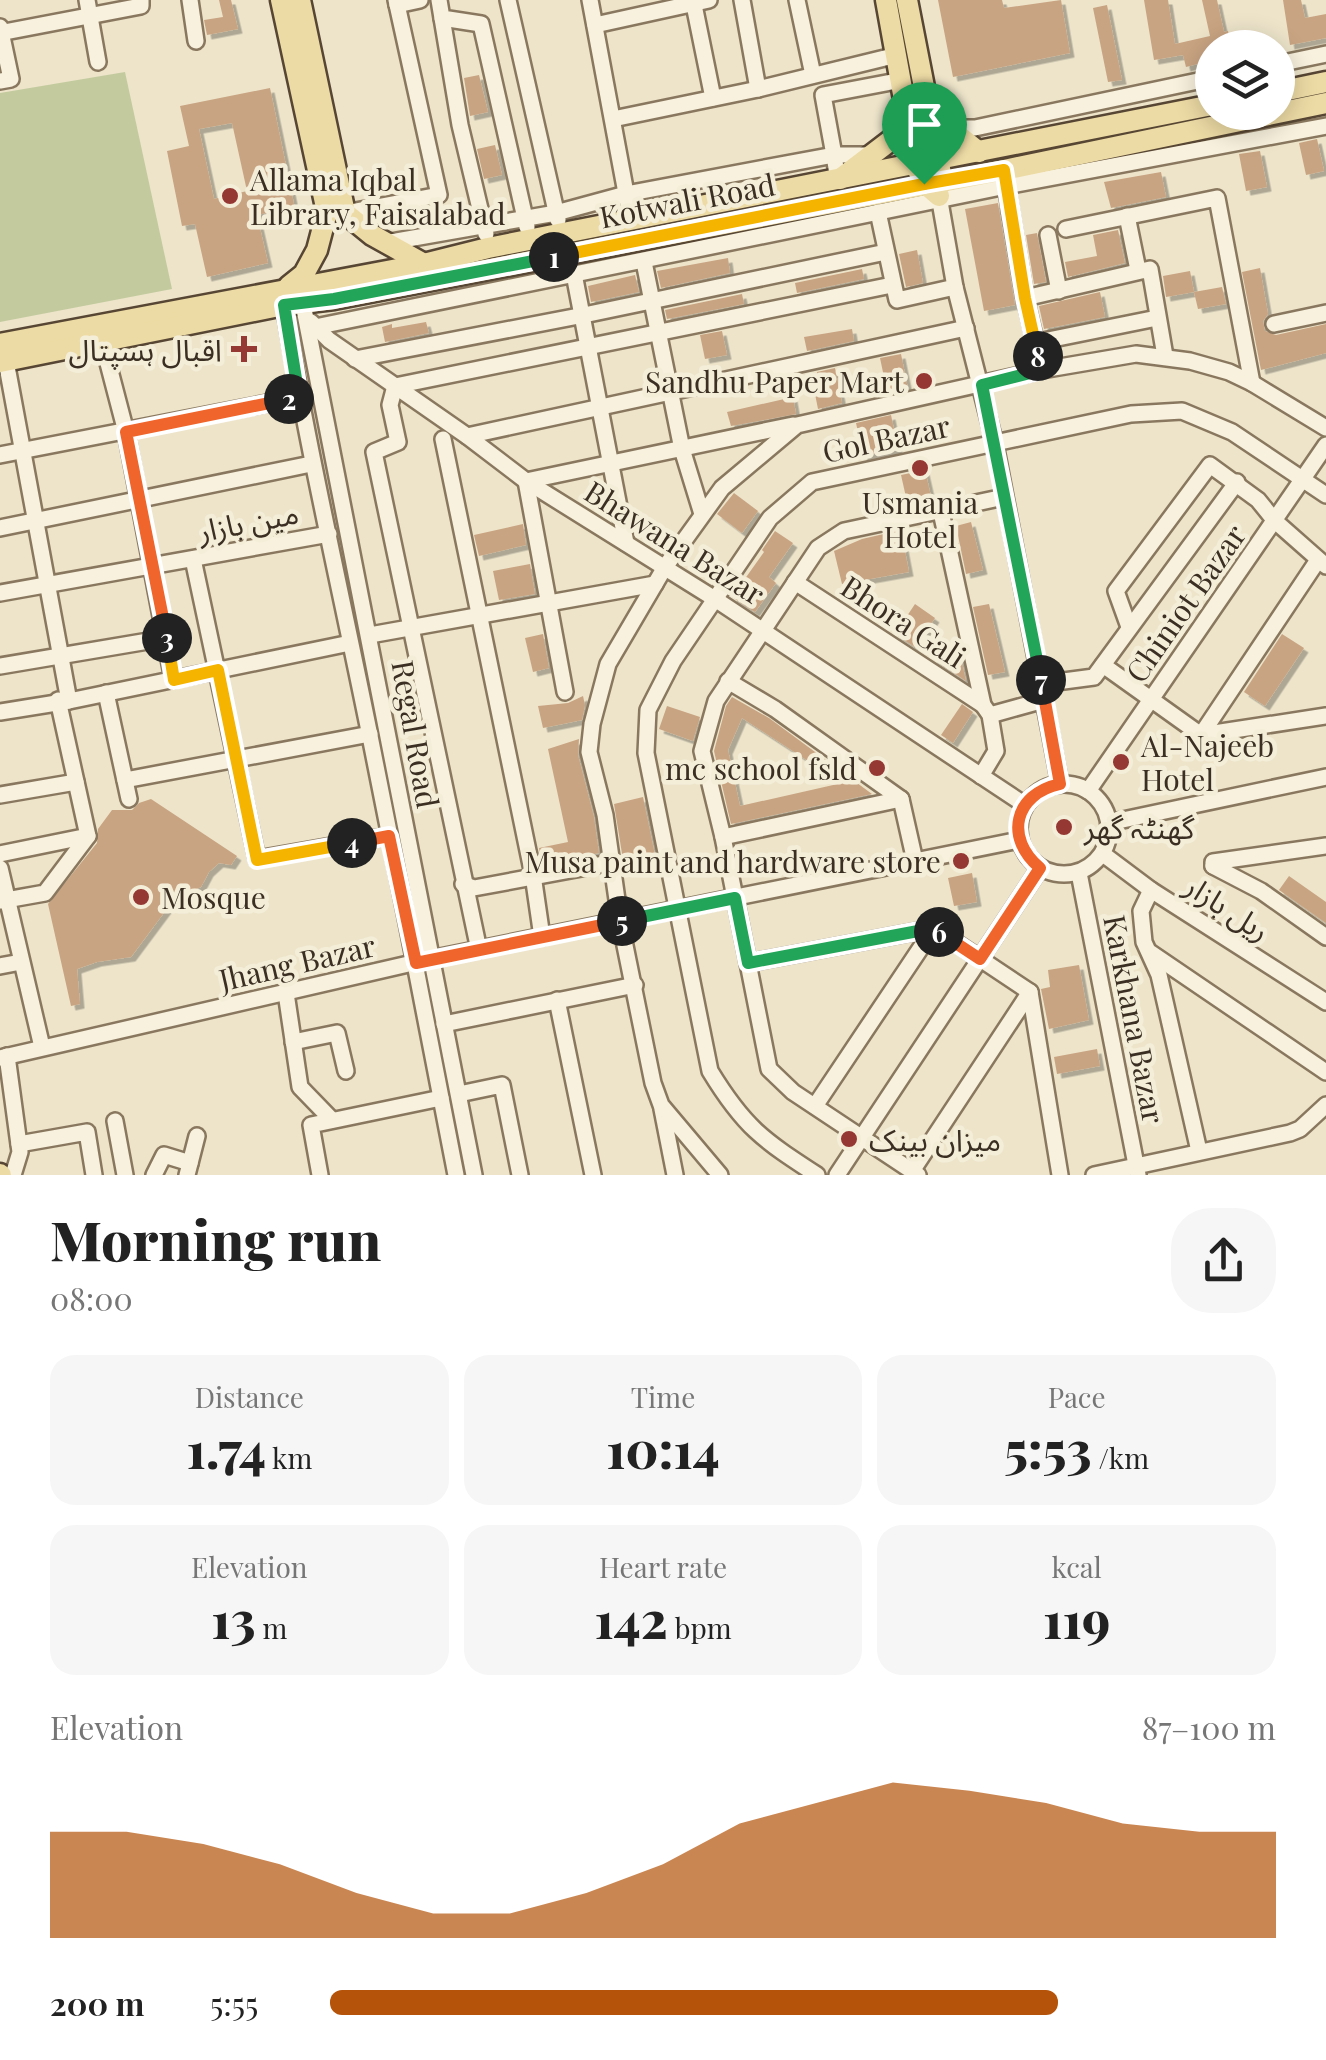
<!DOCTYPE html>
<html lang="en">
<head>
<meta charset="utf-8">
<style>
  :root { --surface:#fff; --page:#f6f6f6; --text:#222; --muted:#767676; --accent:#b45309 }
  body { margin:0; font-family:"Playfair Display","Noto Sans Arabic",serif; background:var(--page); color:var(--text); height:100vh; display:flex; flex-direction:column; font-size:38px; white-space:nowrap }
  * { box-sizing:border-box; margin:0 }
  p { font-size:32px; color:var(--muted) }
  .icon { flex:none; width:55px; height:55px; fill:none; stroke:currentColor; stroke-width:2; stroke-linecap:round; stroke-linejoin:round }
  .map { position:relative; height:1175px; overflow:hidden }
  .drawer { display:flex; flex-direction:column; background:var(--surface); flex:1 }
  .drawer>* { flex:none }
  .tools { position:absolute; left:1195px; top:30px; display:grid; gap:20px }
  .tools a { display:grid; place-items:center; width:100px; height:100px; border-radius:50%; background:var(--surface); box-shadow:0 5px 25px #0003; font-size:50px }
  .pin { position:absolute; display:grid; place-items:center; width:85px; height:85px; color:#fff; margin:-102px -42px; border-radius:50% 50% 50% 0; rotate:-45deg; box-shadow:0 0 10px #0007 }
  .pin .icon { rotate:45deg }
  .km { position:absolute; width:50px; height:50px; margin:-25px; border-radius:50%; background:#222; color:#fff; font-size:28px; line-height:50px; text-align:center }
  .round { display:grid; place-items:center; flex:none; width:105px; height:105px; border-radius:40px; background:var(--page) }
  .summary { display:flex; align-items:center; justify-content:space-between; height:170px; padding:0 50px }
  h1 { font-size:55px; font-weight:800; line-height:75px }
  .metrics { display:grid; grid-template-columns:repeat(3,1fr); gap:15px; height:170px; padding:10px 50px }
  .metrics div { display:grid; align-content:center; border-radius:25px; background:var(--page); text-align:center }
  .metrics b { font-size:50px; font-weight:800 }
  .metrics small { font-size:28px; font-weight:400 }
  .metrics p { font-size:28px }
  .chart { height:280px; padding:20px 50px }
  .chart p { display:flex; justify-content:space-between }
  .chart svg { width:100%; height:180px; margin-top:10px; fill:var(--accent); opacity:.7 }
  ul { padding:0 50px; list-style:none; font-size:32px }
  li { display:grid; grid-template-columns:160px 120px 1fr; align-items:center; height:75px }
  li i { height:25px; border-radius:12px; background:var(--accent) }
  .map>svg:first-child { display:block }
</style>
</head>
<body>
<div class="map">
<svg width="1326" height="1175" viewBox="0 0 1326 1175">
  <defs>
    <filter id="shadow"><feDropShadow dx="4.5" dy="4.5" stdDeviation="0" flood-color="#0004"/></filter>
  </defs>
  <rect width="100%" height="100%" fill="#ede4ca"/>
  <path fill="#c3cb9e" d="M125 72 172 289 0 322V93Z"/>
  <g fill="#c9a482" fill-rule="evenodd" filter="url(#shadow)">
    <path d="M219 0H231L238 29 207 35 204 20 223 17Z"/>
    <path d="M938 0H1002L1004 8 1061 0 1070 53 953 77Z"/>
    <path d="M1144 0H1168L1175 44 1210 36 1202 0H1217L1224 32 1228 31 1232 48H1212V60L1186 67 1183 55 1154 60Z"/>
    <path d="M1283 0H1301L1305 18 1326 14V38L1290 45Z"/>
    <path d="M1107 5 1122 80 1108 82 1093 8Z"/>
    <path d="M479 75 488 112 470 116 464 78Z"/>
    <path d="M270 88 296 214 281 217 280 210 257 215 268 263 207 277 195 224 182 226 167 151 189 146 180 106ZM232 123 247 191 214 199 199 129Z"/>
    <path d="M1317 139 1324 171 1306 175 1299 143Z"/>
    <path d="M495 145 502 175 484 179 477 149Z"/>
    <path d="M1260 151 1267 187 1246 191 1239 154Z"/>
    <path d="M1161 172 1166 197 1111 208 1104 182Z"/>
    <path d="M998 203 1015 305 984 311 965 209Z"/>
    <path d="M1118 230 1125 263 1068 277 1065 262 1097 256 1093 235Z"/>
    <path d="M1037 233 1046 282 1034 284 1026 235Z"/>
    <path d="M917 250 923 283 906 287 899 254Z"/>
    <path d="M728 258 730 273 661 288 657 271Z"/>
    <path d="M1260 268 1268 314 1263 321 1265 331 1276 335 1326 324V353L1261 370 1242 272Z"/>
    <path d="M862 269 864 279 797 293 795 283Z"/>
    <path d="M1190 271 1194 292 1166 297 1163 276Z"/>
    <path d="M635 275 639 292 591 302 588 286Z"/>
    <path d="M1222 287 1226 304 1198 309 1194 292Z"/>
    <path d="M1100 292 1105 317 1044 329 1039 306Z"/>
    <path d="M742 294 744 304 667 319 665 310Z"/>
    <path d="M426 322 429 333 385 342 382 327 392 324V328Z"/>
    <path d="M852 329 854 341 807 351 804 337Z"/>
    <path d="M722 331 727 355 705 359 700 335Z"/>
    <path d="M901 354 908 389 875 396 871 380 884 377 880 358Z"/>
    <path d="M835 368 842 403 818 409 815 394 822 392 817 372Z"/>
    <path d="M793 397 796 414 731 426 727 412Z"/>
    <path d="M891 415 898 449 863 456 856 423Z"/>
    <path d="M925 470 932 501 908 506 901 475Z"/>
    <path d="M734 493 758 511 742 533 717 514Z"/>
    <path d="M971 522 983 570 966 574 956 526Z"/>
    <path d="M523 524 526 545 479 556 474 535Z"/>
    <path d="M901 530 909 572 842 584 834 551 862 539Z"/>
    <path d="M775 531 793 543 769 577 776 583 755 612 732 597 764 552 762 550Z"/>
    <path d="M530 564 535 594 499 600 493 571Z"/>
    <path d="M915 604 935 618 915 647 895 634Z"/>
    <path d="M989 604 1005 672 988 675 973 607Z"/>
    <path d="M543 634 549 668 533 672 525 638Z"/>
    <path d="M1282 634 1304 648 1265 706 1244 692Z"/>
    <path d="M958 645 966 681 932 658 941 649Z"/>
    <path d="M583 696 585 705 582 720 543 728 538 706 568 703Z"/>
    <path d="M732 697 769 718 872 794 731 824 714 751 726 706ZM742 718 842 783 740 806 728 750Z"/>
    <path d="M962 704 973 712 953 743 941 735Z"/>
    <path d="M667 706 700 717 693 741 659 729Z"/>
    <path d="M579 739 578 755 594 817 599 853 542 864 539 848 568 842 548 749Z"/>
    <path d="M643 797 656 860 624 866 614 804Z"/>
    <path d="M151 799 237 856 231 865 219 863 209 872 201 887 175 898 131 957 97 962 77 969 80 1004 71 1006 48 904 97 843 98 829 112 810H132L139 803Z"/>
    <path d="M972 873 977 902 954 906 948 878Z"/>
    <path d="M1289 876 1326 902V923L1279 890Z"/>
    <path d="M1079 965 1089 1020 1049 1029 1041 989 1050 987 1048 970Z"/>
    <path d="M1097 1049 1100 1066 1057 1074 1054 1057Z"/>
  </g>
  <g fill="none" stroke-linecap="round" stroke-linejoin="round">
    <g stroke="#89785f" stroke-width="20">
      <g id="minor">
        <path d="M87 0 98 62"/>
        <path d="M190 0 196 41"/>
        <path d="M439 0 442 18 481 24 527 227"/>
        <path d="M508 0 558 220"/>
        <path d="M590 0 631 220"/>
        <path d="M693 0 713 98"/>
        <path d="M742 0 758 89"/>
        <path d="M797 0 813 75"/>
        <path d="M397 5 420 0"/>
        <path d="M442 18 460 125 486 234"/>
        <path d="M595 25 709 0"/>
        <path d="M0 27 11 79 0 81"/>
        <path d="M0 33 141 6V0"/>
        <path d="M1278 64 1326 54"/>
        <path d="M613 119 758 89 897 55"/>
        <path d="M949 128H975L1212 78"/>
        <path d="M868 155H834L823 95 902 80"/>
        <path d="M1005 179 1025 298 1042 370"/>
        <path d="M939 196 955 287 995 444 1060 784"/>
        <path d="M878 212 897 300 955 287"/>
        <path d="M345 213 439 195 396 0"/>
        <path d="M1127 216 1138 270"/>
        <path d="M1066 229 1217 198 1252 383"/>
        <path d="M1048 235 1059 291"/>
        <path d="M385 243 556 213 626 194 834 155 838 181"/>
        <path d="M644 262 682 449 702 514"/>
        <path d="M574 274 626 543"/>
        <path d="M1025 298 1150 269 1165 356"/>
        <path d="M303 304 474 1175"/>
        <path d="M284 305C308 450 341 592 370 736 400 882 427 1029 456 1175"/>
        <path d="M311 322 329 340 467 436 526 481 715 599 1025 805"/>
        <path d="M1274 324 1326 313"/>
        <path d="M315 327 1006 186 1326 126"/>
        <path d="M1033 343 1157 318"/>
        <path d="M103 344 126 432 173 680"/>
        <path d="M355 359 584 315 886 252"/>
        <path d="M6 361 69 701"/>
        <path d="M467 436 966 328"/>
        <path d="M443 439 533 875 542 937"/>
        <path d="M0 455 299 397"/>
        <path d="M941 512 983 705 990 715 996 751 981 776"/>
        <path d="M0 528 311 464"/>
        <path d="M193 559 257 859 389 836"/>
        <path d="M795 582 983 705"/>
        <path d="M0 593 329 534"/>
        <path d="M1129 627 1116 591 1210 465 1258 500 1275 521 1326 566"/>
        <path d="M370 635 655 584"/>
        <path d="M1103 665 1201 735 1326 716"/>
        <path d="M0 666 166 638"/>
        <path d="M728 681 775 709 901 799 915 861"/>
        <path d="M1041 684 1094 677 1237 482"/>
        <path d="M565 692 526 481 793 425"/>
        <path d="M106 693 129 799"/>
        <path d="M0 712 69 701 350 643"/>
        <path d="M990 715 1044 700"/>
        <path d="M1201 735 1318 560"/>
        <path d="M125 780 370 734"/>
        <circle cx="1064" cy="829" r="45"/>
        <path d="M1088 791 1326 445"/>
        <path d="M0 795 76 782"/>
        <path d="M1109 828 1118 821 1326 777"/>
        <path d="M723 837 901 799"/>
        <path d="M0 854 88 836"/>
        <path d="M1103 854 1151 890 1326 1002"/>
        <path d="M1213 866 1261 891 1326 937"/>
        <path d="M1213 866V862L1326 846"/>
        <path d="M0 868 42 1047"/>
        <path d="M1079 873 1138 1175"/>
        <path d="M463 884 474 888 614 862"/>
        <path d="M1151 890 1141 911 1144 942 1159 975 1199 1151"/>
        <path d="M0 901 45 893 88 836 58 700"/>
        <path d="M479 950 374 452 398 442 390 405 395 386 892 285"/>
        <path d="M1151 953 1326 1072"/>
        <path d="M748 963 934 928 1030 992 1060 1175"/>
        <path d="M0 966 21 962"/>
        <path d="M286 993 300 1087 332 1120"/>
        <path d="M557 1000 593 1175"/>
        <path d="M444 1024 635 985"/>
        <path d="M293 1042 337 1033 346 1071"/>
        <path d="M7 1056 20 1152 13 1175"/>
        <path d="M0 1058 430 959 1019 840"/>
        <path d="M459 1094 502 1085 520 1175"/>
        <path d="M815 1106 934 928"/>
        <path d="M662 1109 675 1175"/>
        <path d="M115 1121 125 1175"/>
        <path d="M19 1144 87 1132 94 1175"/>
        <path d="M912 1171 1030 992"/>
        <path d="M154 1175 164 1155 190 1163"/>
        <path d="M187 1175 197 1136"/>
        <path d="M320 1175 311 1125 441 1098"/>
        <path d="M720 1175 661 1105 653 1083 620 921 605 815 589 752 592 724 608 664 665 567 722 488 797 425 1042 370 1136 354 1190 361 1229 372 1252 383 1326 428"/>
        <path d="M817 1175C763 1140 744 1127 710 1071L646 753 648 710 673 661 770 518 812 482 1131 414 1182 411 1232 432 1326 495"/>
        <path d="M837 1175 1040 868"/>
        <path d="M918 1175 793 1092 769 1069 723 837 702 751 716 701 818 548 844 531 1004 497"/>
        <path d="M1094 1175 1290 1133 1300 1129 1326 1105"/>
      </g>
    </g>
    <g stroke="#574633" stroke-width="25">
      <g id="major">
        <path d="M281 0 327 212 317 250 304 274 289 286"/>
        <path d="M300 0 345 213 372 235 424 264"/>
        <path d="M886 0 916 166 924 183 939 196"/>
        <path d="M907 0 941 174"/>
        <path d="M1278 92 1326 82"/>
        <path d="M929 102 949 128 979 152"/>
        <path d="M840 179 899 134 908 119"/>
        <path d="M0 344 424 264 488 248 1212 105"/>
        <path d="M0 362 284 305 334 299 1004 170 1326 103"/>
        <path d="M0 1174 1 1175"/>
      </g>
    </g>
    <use href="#minor" stroke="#f8f1dd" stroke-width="15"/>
    <use href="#major" stroke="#eddba5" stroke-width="20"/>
  </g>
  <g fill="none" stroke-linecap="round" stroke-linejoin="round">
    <g stroke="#fff" stroke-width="20">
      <path id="split-1" d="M554 257 924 184"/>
    </g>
    <g stroke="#fff" stroke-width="20">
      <path id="split-2" d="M289 399 299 397 284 305 334 299 554 257"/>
    </g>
    <g stroke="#fff" stroke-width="20">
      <path id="split-3" d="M167 638 126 432 289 399"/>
    </g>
    <g stroke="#fff" stroke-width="20">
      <path id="split-4" d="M167 638 174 680 218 670 257 860 352 843"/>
    </g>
    <g stroke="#fff" stroke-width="20">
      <path id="split-5" d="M352 843 389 836 416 963 622 921"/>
    </g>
    <g stroke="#fff" stroke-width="20">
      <path id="split-6" d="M622 921 735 898 748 963 934 928 939 932"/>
    </g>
    <g stroke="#fff" stroke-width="20">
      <path id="split-7" d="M939 932 980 959 1040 868C1004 838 1014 794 1060 784L1041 680"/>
    </g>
    <g stroke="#fff" stroke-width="20">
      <path id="split-8" d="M1038 356 1042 370 982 385 1041 680"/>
    </g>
    <g stroke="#fff" stroke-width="20">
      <path id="split-9" d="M924 184 1004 170 1025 298 1038 356"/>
    </g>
    <use href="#split-1" stroke="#f5b400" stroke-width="12"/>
    <use href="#split-2" stroke="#22a559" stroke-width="12"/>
    <use href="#split-3" stroke="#f0652b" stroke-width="12"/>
    <use href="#split-4" stroke="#f5b400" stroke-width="12"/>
    <use href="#split-5" stroke="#f0652b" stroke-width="12"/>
    <use href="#split-6" stroke="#22a559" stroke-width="12"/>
    <use href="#split-7" stroke="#f0652b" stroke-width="12"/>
    <use href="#split-8" stroke="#22a559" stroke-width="12"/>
    <use href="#split-9" stroke="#f5b400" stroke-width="12"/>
  </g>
  <g fill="#953732" stroke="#f4eed9" stroke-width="4">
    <circle cx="230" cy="196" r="10"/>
    <path d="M239 334h10v10h10v10h-10v10h-10v-10h-10v-10h10z"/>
    <circle cx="924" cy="381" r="10"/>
    <circle cx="920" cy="468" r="10"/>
    <circle cx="1121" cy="762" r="10"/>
    <circle cx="877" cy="768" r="10"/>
    <circle cx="1064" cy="827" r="10"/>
    <circle cx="961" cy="861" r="10"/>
    <circle cx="141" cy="897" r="10"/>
    <circle cx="849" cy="1139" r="10"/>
  </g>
  <g text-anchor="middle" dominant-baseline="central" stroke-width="9" stroke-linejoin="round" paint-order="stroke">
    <g font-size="30" fill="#3a2f22" stroke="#f4eed9" text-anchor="start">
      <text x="250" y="179">Allama Iqbal<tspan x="250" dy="34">Library, Faisalabad</tspan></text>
      <text x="222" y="349" text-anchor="end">اقبال ہسپتال</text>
      <text x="904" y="381" text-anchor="end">Sandhu Paper Mart</text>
      <text x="920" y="502" text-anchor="middle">Usmania<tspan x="920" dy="34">Hotel</tspan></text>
      <text x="1141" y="745">Al-Najeeb<tspan x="1141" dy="34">Hotel</tspan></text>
      <text x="857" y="768" text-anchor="end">mc school fsld</text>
      <text x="1084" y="827">گھنٹہ گھر</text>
      <text x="941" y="861" text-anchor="end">Musa paint and hardware store</text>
      <text x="161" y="897">Mosque</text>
      <text x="869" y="1139">میزان بینک</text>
    </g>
    <g font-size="30" fill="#3a2f22" stroke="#f4eed9">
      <text transform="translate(687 200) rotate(-11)">Kotwali Road</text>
      <text transform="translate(886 438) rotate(-12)">Gol Bazar</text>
      <text transform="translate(248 521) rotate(-11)">مین بازار</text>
      <text transform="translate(675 542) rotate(32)">Bhawana Bazar</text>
      <text transform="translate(1185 603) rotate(-55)">Chiniot Bazar</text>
      <text transform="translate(904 621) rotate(33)">Bhora Gali</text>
      <text transform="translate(416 734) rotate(80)">Regal Road</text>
      <text transform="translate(1228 907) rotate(33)">ریل بازار</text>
      <text transform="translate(297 962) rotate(-13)">Jhang Bazar</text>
      <text transform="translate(1135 1019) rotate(79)">Karkhana Bazar</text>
    </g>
  </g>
</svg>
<div class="tools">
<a><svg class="icon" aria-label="layers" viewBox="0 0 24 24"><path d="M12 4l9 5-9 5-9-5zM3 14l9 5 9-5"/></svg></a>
</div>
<div class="pin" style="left:924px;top:184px;background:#1e9e55"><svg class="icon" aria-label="arrive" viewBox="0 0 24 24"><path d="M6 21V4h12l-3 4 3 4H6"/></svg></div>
<b class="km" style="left:554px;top:257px">1</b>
<b class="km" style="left:289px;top:399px">2</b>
<b class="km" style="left:167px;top:638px">3</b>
<b class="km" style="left:352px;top:843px">4</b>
<b class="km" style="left:622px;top:921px">5</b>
<b class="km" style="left:939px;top:932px">6</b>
<b class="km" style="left:1041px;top:680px">7</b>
<b class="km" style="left:1038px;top:356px">8</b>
</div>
<section class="drawer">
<div class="summary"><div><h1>Morning run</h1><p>08:00</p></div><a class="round"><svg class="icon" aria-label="share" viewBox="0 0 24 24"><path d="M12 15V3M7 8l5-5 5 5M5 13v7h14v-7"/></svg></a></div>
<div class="metrics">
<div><p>Distance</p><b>1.74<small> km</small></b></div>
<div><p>Time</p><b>10:14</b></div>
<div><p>Pace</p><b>5:53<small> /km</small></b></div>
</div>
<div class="metrics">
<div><p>Elevation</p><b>13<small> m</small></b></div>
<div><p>Heart rate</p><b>142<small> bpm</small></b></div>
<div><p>kcal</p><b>119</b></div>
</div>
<div class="chart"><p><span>Elevation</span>87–100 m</p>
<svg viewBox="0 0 160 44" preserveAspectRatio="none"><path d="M0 44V18L10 18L20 21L30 26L40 33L50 38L60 38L70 33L80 26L90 16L100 11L110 6L120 8L130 11L140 16L150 18L160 18V44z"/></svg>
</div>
<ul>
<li><b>200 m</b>5:55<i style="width:77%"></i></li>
</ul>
</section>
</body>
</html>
